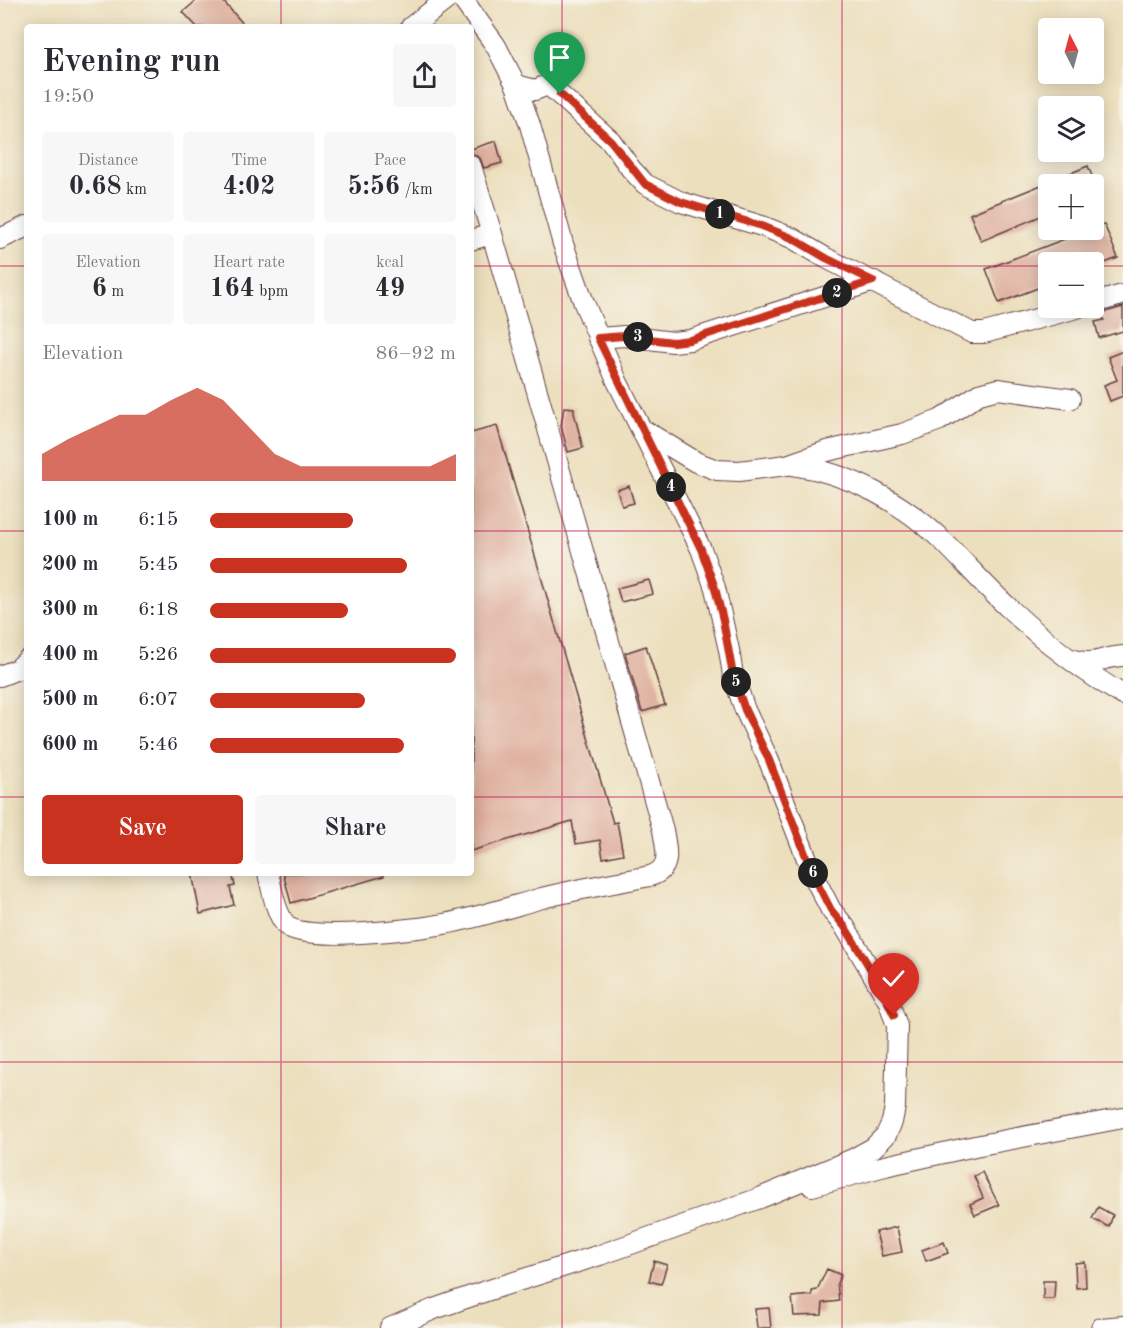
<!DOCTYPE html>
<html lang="en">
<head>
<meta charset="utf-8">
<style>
  :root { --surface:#fff; --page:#f7f7f7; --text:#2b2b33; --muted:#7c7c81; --accent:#c8321e }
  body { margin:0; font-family:"Old Standard TT",serif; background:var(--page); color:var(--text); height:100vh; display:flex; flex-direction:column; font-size:22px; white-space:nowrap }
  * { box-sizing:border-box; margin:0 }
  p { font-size:20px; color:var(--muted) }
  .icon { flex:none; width:33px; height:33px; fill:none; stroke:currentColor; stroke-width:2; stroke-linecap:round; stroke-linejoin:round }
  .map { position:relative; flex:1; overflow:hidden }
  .drawer { position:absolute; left:24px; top:24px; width:450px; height:852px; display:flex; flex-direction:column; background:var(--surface); border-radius:6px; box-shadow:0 3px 15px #0003 }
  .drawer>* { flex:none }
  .needle { width:39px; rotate:354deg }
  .fabs { position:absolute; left:1038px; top:18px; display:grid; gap:12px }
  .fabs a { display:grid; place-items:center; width:66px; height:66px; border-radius:6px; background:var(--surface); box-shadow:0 3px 15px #0003; font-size:30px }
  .pin { position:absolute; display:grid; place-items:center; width:51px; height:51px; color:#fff; margin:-62px -26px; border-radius:50% 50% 50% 0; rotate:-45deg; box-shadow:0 0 6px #0007 }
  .pin .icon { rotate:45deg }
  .km { position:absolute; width:30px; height:30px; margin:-15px; border-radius:50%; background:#222; color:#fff; font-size:16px; line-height:30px; text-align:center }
  .round { display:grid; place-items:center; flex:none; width:63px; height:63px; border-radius:6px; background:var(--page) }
  .head { display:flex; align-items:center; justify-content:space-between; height:102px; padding:0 18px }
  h1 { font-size:33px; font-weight:800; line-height:45px }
  .stats { display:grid; grid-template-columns:repeat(3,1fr); gap:9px; height:102px; padding:6px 18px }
  .stats div { display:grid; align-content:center; border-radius:6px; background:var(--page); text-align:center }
  .stats b { font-size:26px; font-weight:800 }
  .stats small { font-size:16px; font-weight:400 }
  .stats p { font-size:16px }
  .chart { height:168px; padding:12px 18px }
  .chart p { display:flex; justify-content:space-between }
  .chart svg { width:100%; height:108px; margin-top:6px; fill:var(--accent); opacity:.7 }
  .button { display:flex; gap:12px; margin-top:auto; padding:12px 18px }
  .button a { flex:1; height:69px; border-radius:6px; background:var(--accent); color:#fff; font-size:24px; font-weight:800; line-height:69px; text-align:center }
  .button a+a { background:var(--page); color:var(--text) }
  ul { padding:0 18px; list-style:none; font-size:20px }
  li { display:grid; grid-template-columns:96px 72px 1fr; align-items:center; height:45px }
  li i { height:15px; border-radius:8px; background:var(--accent) }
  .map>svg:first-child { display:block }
</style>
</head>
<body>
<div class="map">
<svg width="1123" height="1328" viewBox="0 0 1123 1328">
  <rect width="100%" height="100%" fill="#f7f3e8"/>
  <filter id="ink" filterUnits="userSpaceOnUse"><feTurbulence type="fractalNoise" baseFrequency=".0167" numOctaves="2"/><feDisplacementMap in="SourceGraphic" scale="12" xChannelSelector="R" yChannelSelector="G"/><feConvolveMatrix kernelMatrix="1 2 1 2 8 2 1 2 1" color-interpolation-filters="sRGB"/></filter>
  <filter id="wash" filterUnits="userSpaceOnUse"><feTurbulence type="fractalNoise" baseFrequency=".008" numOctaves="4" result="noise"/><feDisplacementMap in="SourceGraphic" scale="24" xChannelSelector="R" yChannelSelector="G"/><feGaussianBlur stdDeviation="1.35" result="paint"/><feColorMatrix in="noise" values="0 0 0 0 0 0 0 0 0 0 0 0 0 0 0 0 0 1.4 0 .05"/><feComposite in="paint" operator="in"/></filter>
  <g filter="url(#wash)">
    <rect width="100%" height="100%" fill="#ecdfbd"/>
    <g id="blocks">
      <g fill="#dead9b">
        <path d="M197 0H222L246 27H197L183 12Z"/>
        <path d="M496 141 502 163 484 168 480 158 472 154 471 149Z"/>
        <path d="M1088 166 1095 184H1048V213L981 241 970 214Z"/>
        <path d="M1104 224 1118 258 1094 267V262H1048V284L999 303 986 269Z"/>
        <path d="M1123 307V331L1099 338 1095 322 1104 320 1102 313Z"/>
        <path d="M1123 351V396L1110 401 1104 385 1117 380 1108 357Z"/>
        <path d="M564 407 574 408V413L583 448 568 452 561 426Z"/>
        <path d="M497 426 613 823 617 822 623 854 603 858 600 840 576 844 572 821 471 851V433Z"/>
        <path d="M629 486 634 503 622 506 617 490Z"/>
        <path d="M649 580 653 594 621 602 617 588Z"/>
        <path d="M646 646 665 705 642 712 625 653Z"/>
        <path d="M192 873H232L235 886 230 887 234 905 200 914Z"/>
        <path d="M283 873H384V876L291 903Z"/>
        <path d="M982 1172 999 1205 975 1215 970 1204 983 1198 974 1176Z"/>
        <path d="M1098 1207 1113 1215 1109 1227 1092 1219Z"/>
        <path d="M897 1227 902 1252 882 1256 876 1232Z"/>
        <path d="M944 1242 948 1253 926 1261 922 1250Z"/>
        <path d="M654 1261 667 1265 661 1284 649 1281Z"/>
        <path d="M1085 1262 1086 1287 1076 1288 1075 1263Z"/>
        <path d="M827 1269 841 1275 837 1283 839 1301 823 1303 822 1315 794 1316 792 1297 812 1295V1291L817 1290Z"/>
        <path d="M1043 1281H1055L1054 1299H1043Z"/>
        <path d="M769 1308 771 1328H757L755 1309Z"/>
      </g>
    </g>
  </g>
  <g filter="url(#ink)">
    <use href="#blocks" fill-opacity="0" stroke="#623c41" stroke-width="1.5"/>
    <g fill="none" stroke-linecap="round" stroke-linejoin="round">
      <g stroke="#623c41" stroke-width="22">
        <g id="minor">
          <path d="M411 27 446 0"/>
          <path d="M516 85 535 90 545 86 551 87 611 141 631 169 645 184 681 202 762 226 792 238 826 258 972 333H984L1077 308"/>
          <path d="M0 239 27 226"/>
          <path d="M471 240 492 234"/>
          <path d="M1094 303 1122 295"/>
          <path d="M598 338 624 336 673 342 690 340 874 281"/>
          <path d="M645 431 696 462 717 470 739 471 787 465 827 451 902 434 940 420 979 394 998 389 1070 399"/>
          <path d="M793 465C850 473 904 503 945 543 967 565 987 588 1010 609 1045 642 1081 670 1123 695"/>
          <path d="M1071 659C1095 667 1101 657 1123 656"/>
          <path d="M0 676 18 669 27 660"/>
          <path d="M268 873C272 889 275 912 286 925 303 943 418 929 444 924 477 918 510 907 542 898 577 889 614 883 650 876 673 869 666 849 663 830L492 234 471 166"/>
          <path d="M812 1186 885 1166 975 1146 1123 1118"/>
          <path d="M390 1328 434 1309 486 1291 600 1255 760 1198 853 1159 873 1148 886 1135 892 1122 895 1107 897 1026 889 1002 845 927 831 910 814 877 769 761 745 710 733 675 729 650 715 588 701 549 617 381 584 303 563 244 530 125 516 85 496 46 463 0"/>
          <path d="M1101 1328 1123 1326"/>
        </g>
      </g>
      <use href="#minor" stroke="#fff" stroke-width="20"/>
    </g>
  </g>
  <g fill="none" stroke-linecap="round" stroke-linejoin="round" filter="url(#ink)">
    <g stroke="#fff" stroke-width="12">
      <path id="route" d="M560 94 611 141 645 184 681 202 762 226 792 238 826 258 873 281 690 340 673 342 624 336 598 338 701 549 715 588 723 620 733 675 745 710 769 760 814 877 831 910 845 927 879 983 894 1015"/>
    </g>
    <use href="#route" stroke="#c8321e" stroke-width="8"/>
  </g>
  <path fill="none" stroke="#c2185b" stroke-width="1.5" stroke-opacity="0.55" d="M281 0V27M562 0V1328M842 0V1328M0 266H27M471 266H1048M1094 266H1123M0 531H27M471 531H1123M0 797H27M471 797H1123M281 873V1328M0 1062H1123"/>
</svg>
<div class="fabs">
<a><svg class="needle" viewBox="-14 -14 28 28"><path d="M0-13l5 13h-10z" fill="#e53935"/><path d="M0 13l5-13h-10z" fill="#7c7c81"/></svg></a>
<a><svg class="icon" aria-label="layers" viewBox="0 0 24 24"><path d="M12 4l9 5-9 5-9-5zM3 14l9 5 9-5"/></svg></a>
<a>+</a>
<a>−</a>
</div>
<div class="pin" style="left:560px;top:94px;background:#1e9e55"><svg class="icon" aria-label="arrive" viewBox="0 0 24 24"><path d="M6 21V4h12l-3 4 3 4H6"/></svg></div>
<div class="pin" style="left:894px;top:1015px;background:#d93025"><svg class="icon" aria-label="check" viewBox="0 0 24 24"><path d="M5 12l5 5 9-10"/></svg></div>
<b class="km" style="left:720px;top:214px">1</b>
<b class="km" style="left:837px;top:293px">2</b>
<b class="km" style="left:638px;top:337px">3</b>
<b class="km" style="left:671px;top:487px">4</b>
<b class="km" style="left:736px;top:682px">5</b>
<b class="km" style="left:813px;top:873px">6</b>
<section class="drawer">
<div class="head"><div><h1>Evening run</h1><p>19:50</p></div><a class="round"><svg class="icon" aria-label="share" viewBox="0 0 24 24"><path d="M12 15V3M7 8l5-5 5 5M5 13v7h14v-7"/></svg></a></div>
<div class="stats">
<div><p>Distance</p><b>0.68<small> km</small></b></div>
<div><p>Time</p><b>4:02</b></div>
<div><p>Pace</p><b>5:56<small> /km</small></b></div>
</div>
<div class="stats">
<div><p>Elevation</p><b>6<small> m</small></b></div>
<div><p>Heart rate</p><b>164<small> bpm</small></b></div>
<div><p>kcal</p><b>49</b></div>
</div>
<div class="chart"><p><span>Elevation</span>86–92 m</p>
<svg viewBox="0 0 160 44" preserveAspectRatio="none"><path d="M0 44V33L10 27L20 22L30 17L40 17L50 11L60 6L70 11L80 22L90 33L100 38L110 38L120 38L130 38L140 38L150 38L160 33V44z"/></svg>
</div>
<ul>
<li><b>100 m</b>6:15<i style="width:58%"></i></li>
<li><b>200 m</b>5:45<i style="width:80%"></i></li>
<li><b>300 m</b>6:18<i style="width:56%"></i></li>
<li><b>400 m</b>5:26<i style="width:100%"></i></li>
<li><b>500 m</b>6:07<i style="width:63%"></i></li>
<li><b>600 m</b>5:46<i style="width:79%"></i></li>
</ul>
<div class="button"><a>Save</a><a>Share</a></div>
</section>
</div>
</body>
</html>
